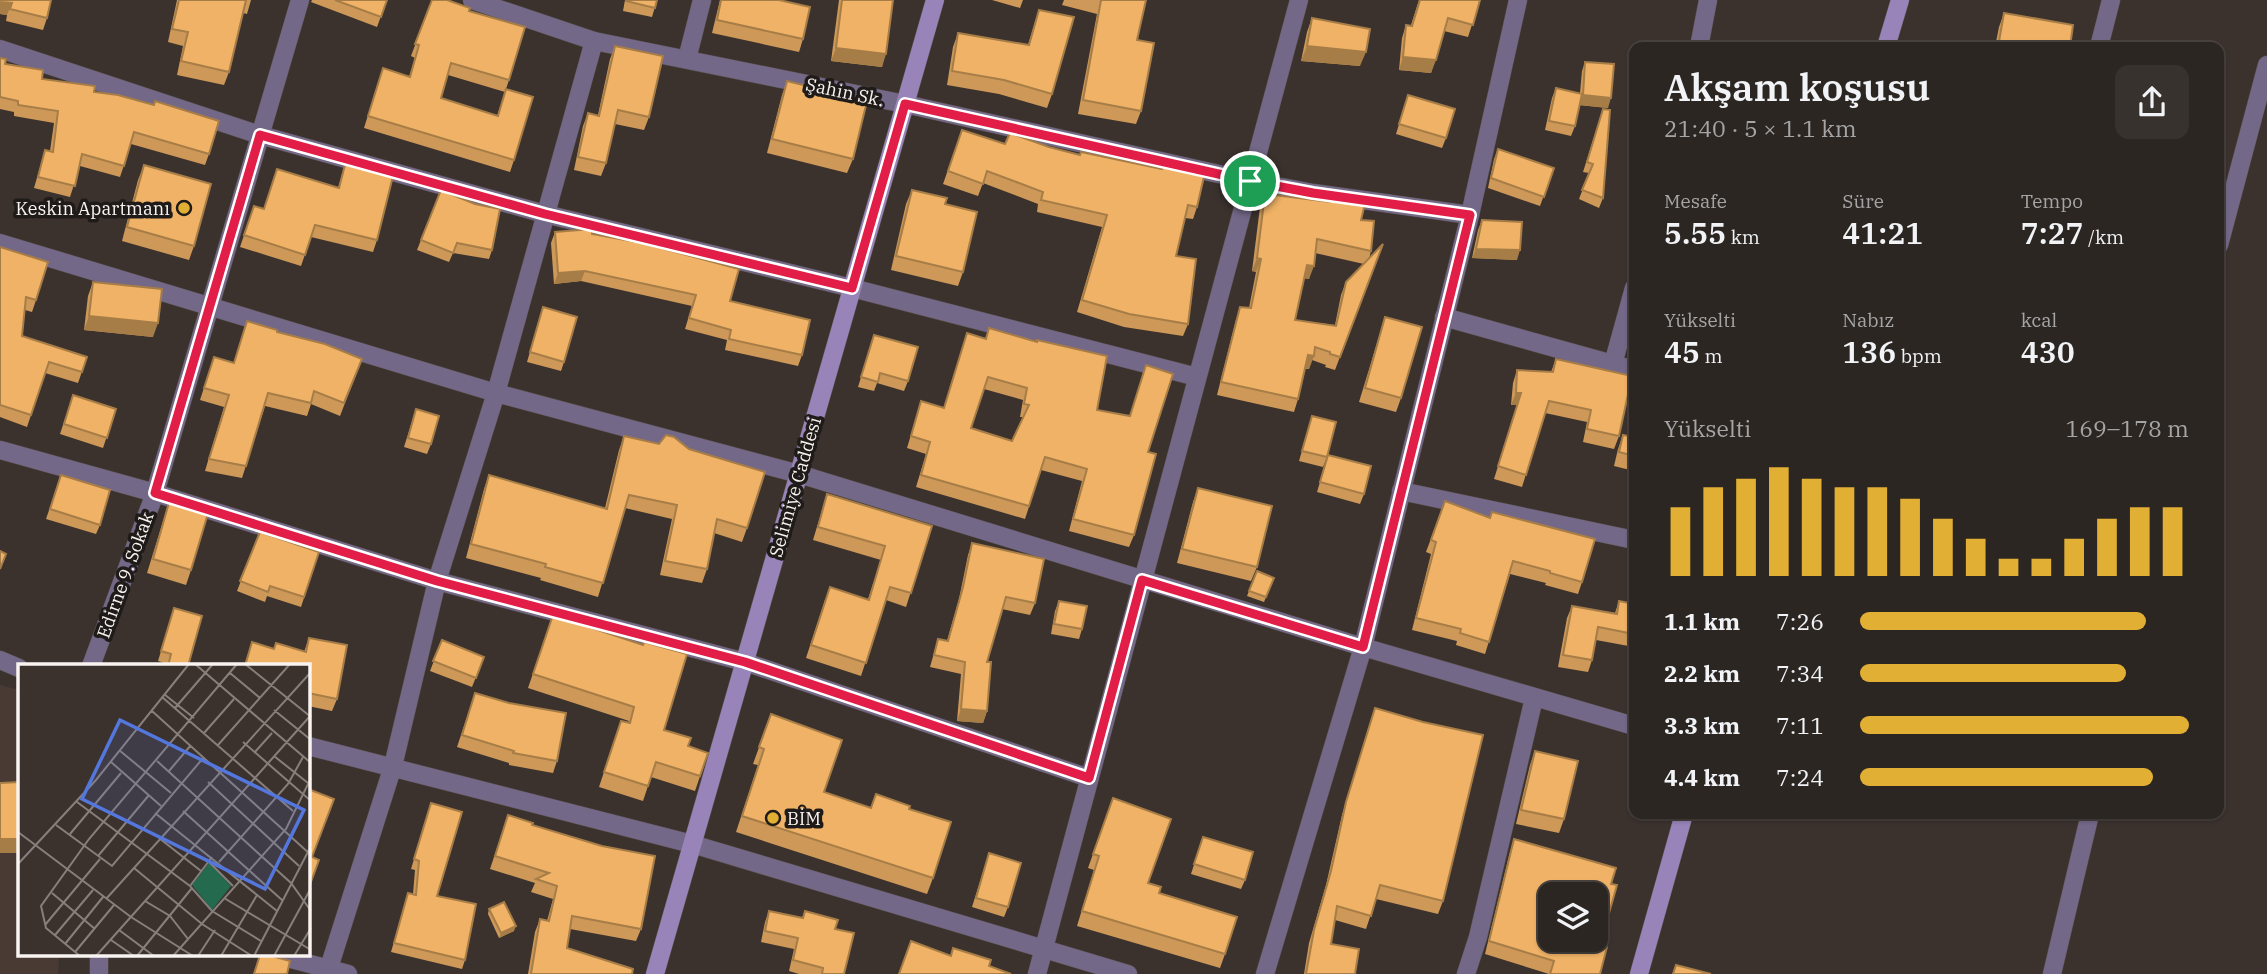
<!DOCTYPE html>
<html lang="tr">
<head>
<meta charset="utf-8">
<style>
  :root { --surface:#2c2622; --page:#38322f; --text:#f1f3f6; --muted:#a6a5a5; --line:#484340; --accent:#e1af34 }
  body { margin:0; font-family:"IBM Plex Serif",serif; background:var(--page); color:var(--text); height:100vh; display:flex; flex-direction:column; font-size:26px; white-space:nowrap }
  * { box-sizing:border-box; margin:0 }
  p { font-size:23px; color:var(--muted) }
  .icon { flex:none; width:38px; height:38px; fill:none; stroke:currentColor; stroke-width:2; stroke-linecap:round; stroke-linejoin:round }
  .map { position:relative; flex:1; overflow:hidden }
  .sheet { position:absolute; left:1629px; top:42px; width:595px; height:777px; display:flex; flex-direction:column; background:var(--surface); border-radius:14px; box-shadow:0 2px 5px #0004,0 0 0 2px var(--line) }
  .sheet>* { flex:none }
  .tools { position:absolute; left:1538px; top:882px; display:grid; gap:14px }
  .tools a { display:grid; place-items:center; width:70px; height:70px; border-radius:14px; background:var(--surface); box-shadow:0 2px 5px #0004,0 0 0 2px var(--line); font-size:35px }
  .pin { position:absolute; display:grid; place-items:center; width:60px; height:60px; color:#fff; margin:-30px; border:4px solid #fff; border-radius:50%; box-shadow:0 2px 7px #0007 }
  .round { display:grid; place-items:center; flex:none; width:74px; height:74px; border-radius:14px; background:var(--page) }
  .overview { display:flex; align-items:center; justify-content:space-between; height:119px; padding:0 35px }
  h1 { font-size:38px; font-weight:600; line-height:52px }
  .metrics { display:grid; grid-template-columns:repeat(3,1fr); gap:10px; height:119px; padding:7px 35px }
  .metrics div { display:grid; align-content:center }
  .metrics b { font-size:30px; font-weight:600 }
  .metrics small { font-size:19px; font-weight:400 }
  .metrics p { font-size:19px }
  .chart { height:196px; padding:14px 35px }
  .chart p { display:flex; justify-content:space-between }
  .chart svg { width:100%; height:126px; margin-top:7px; stroke:var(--accent); stroke-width:6 }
  ul { padding:0 35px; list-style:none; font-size:23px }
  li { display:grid; grid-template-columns:112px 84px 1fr; align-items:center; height:52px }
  li i { height:18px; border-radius:9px; background:var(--accent) }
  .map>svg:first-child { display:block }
</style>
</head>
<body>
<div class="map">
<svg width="2267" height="974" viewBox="0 0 2267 974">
  <rect width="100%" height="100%" fill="#3b322e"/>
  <path fill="#493a34" d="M0 685 19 690V955H59L58 974H0Z"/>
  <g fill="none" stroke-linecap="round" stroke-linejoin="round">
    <g stroke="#59514d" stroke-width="19">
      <g id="street">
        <path d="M472 0 594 41 905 104 1250 181 1313 193 1470 215"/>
        <path d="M1699 47 1708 0"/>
        <path d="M2099 47 2111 0"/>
        <path d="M0 49 260 135 545 214 852 288 1197 377"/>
        <path d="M687 59 702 0"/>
        <path d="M0 243 496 393 799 474 1363 647 1634 726"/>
        <path d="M2219 245 2267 65"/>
        <path d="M1444 317 1634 370"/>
        <path d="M1613 364 1634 288"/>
        <path d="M0 450 155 493 437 581 745 662 1089 778"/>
        <path d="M1401 491 1634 540"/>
        <path d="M0 660 19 668"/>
        <path d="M91 666 155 493 300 0"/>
        <path d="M308 746 692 844 1128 974"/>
        <path d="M276 955 348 974"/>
        <path d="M99 974V955"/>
        <path d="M327 974 393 766 437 581 496 393 594 41"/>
        <path d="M1037 974 1299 0"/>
        <path d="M1265 974 1363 647 1470 215 1518 0"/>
        <path d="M1466 974 1478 937 1534 698"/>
        <path d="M2052 974 2090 814"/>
      </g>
    </g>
    <g stroke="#59514d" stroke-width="19">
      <g id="secondary">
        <path d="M1886 47 1900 0"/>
        <path d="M655 974 935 0"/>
        <path d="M1639 974 1684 814"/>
      </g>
    </g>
    <use href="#street" stroke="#746889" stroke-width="18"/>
    <use href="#secondary" stroke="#9884b8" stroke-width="18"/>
  </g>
  <g fill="#ce9958" fill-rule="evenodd">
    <path d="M0 0 47 18 43 30 6 21 7 15 0 14Z"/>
    <path d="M177 0H251L247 14 243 13 229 72 224 85 177 75 183 46 168 42Z"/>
    <path d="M312 0H387L377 27 311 2Z"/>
    <path d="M432 0 469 11 509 80 505 92 448 75 441 98 497 116 506 89 514 160 510 172 364 128 379 80 409 77 415 58 411 56Z"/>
    <path d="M625 0H657L652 17 623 11Z"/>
    <path d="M720 0H779L803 39 799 52 712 33Z"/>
    <path d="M839 0H893L882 67 831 61Z"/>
    <path d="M992 0H1023L1020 8Z"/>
    <path d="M1064 0H1146L1137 40 1141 111 1136 124 1078 114 1097 14 1062 5Z"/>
    <path d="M1419 0H1480L1468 37 1444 31 1431 73 1399 70 1402 38 1406 25H1411Z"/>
    <path d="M1039 10 1052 94 1047 108 999 94 947 85 953 47 958 33 1028 45Z"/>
    <path d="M2004 13 2070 47H1995L1999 27Z"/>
    <path d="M1312 18 1360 66 1301 61 1307 32Z"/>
    <path d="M615 46 649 117 644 130 615 124 606 163 601 176 574 170 583 126 588 113 598 115 610 59Z"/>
    <path d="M0 58 5 64 42 79 94 92 209 154 205 165 131 144 120 177 80 166 70 197 34 188 45 150 50 151 54 123 14 116V112L0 109Z"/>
    <path d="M1585 62 1608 108 1579 105 1575 126 1571 136 1545 130 1552 98 1556 88 1580 93 1582 71Z"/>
    <path d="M787 81 853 159 847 173 767 153 782 95Z"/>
    <path d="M1408 95 1446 138 1442 148 1396 134Z"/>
    <path d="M1603 109V198L1599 208 1579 199 1589 173 1583 172Z"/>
    <path d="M962 130 1005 144 1049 147 1080 155 1161 169 1163 163 1197 207 1193 219 1185 218 1176 256 1188 324 1183 336 1124 327 1077 312 1102 227 1037 212 1038 204 983 183 978 196 943 184Z"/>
    <path d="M1498 149 1554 168 1540 206 1488 188 1494 159Z"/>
    <path d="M346 161 377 240 373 252 311 237 301 266 240 247 254 206 263 209 338 188Z"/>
    <path d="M144 165 194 246 189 260 122 241 138 180Z"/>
    <path d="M441 190 492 250 489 259 453 253 449 262 417 250Z"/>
    <path d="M912 190 945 204 963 272 958 286 891 270 906 204Z"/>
    <path d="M1265 194 1330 202 1332 195 1361 220 1371 251 1369 259 1383 244 1335 370 1325 367 1326 365 1312 360 1309 369H1305L1298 399 1294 412 1217 395 1236 320 1240 307 1249 308 1256 272 1252 271 1260 207ZM1315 253 1364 264 1346 282 1341 295 1335 325 1295 320 1304 278 1309 279Z"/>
    <path d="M1482 220 1517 260 1472 258 1478 230Z"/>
    <path d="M555 232 592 234 730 301 802 355 798 366 725 350 727 340 685 329 692 306 581 281 554 284 551 243Z"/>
    <path d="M0 247 36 300 32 312 25 310 22 336 87 357 78 383 45 373 27 427 0 417Z"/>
    <path d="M93 282 153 337 84 330 88 296Z"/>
    <path d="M543 307 564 362 561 371 527 362Z"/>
    <path d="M1385 317 1401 398 1396 412 1359 402Z"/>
    <path d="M247 321 277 332 362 359 340 416 311 404 307 416 265 406 242 478 205 471 224 407 200 400 214 357 234 363Z"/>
    <path d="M989 328 1097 410 1148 452 1134 535 1129 547 1069 531 1082 481 1041 470 1025 519 916 487 926 454 907 448 921 401 944 408 967 333 985 339ZM984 389 1023 400 1020 417H1023L1012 441 971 428Z"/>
    <path d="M874 335 908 381 904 391 877 383 874 391 858 387Z"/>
    <path d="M1556 359 1619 436 1614 449 1583 442 1587 422 1545 413 1522 487 1494 479 1517 405H1511L1513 383 1517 370 1551 372Z"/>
    <path d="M73 395 116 409 103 448 60 434Z"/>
    <path d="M416 409 431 444 427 454 404 447Z"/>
    <path d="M1312 416 1327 457 1323 467 1299 461Z"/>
    <path d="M1623 435 1634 437V471L1614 466 1618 449Z"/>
    <path d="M624 436 747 528 742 542 714 533 707 569 702 583 660 575 672 519 625 508 598 597 540 580 541 578 466 558 484 489 489 475 605 508 619 450Z"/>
    <path d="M1328 455 1364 494 1360 504 1317 492Z"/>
    <path d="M61 475 100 525 96 534 46 519Z"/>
    <path d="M1198 488 1257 567 1251 581 1177 563 1193 502Z"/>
    <path d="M827 494 932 526 906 607 886 600 861 676 806 658 825 600 868 599 881 560 813 540Z"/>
    <path d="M170 499 191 570 186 585 147 573Z"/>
    <path d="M1445 501 1582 582 1578 594 1545 585 1546 583 1510 574 1485 654 1456 645 1457 641 1412 630 1431 554 1426 552Z"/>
    <path d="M260 532 319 552 301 607 267 596 265 602 237 591Z"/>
    <path d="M972 543 1035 603 1030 615 1002 609 987 662V711L983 723 957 721 961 674 930 667 938 639 947 641 959 599 968 555Z"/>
    <path d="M1257 571 1274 578 1264 602 1247 596Z"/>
    <path d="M1059 601 1082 629 1079 639 1051 634 1055 611Z"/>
    <path d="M1619 601 1634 604V647L1596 640 1592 660 1588 672 1558 667 1567 618 1572 606 1615 613Z"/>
    <path d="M174 608 188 666H167L168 664 158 661Z"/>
    <path d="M553 615 664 730 688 746 708 753 695 791 651 777 643 801 599 787 616 736 628 723 629 721 528 688Z"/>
    <path d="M309 638 337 699 332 711 308 706V666H244L252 642 274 649 304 652Z"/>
    <path d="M442 640 484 657 472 687 430 671Z"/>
    <path d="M475 693 557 761 553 773 509 765V763L457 747Z"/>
    <path d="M1375 708 1443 901 1438 914 1376 899 1366 929 1335 920 1331 944 1355 974H1304L1309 943 1326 885 1342 815Z"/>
    <path d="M771 714 824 792 871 808 933 878 927 894 736 832 758 765 753 764Z"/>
    <path d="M1535 751 1564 819 1559 833 1516 824 1530 765Z"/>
    <path d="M1113 798 1148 883 1225 954 1220 968 1077 926 1094 870 1088 868Z"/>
    <path d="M431 803 437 896 465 960 462 969 391 952 408 893 413 894 415 870 411 869Z"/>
    <path d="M508 815 532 825 641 929 636 941 570 929 567 948 632 974H528L535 932 540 919 547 921 553 899 531 892 535 883 490 869Z"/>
    <path d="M1203 837 1245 880 1241 889 1191 874Z"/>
    <path d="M1514 839 1611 884 1600 945V974H1549L1485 954 1510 852Z"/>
    <path d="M989 853 1008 907 1004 917 972 907Z"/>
    <path d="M489 909 514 931 499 938 488 914Z"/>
    <path d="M769 911 803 918 805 911 835 929 844 974H799L789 971 794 949 761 942 765 922Z"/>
  </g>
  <g fill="#a77d47">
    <path d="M0 2 12 3 7 15 0 14Z"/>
    <path d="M1307 46 1366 52 1360 66 1301 61Z"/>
    <path d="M836 48 886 54 882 67 831 61Z"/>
    <path d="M1403 57 1436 60 1431 73 1399 70Z"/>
    <path d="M1583 95 1611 98 1608 108 1579 105Z"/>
    <path d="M1476 249 1520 250 1517 260 1472 258Z"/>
    <path d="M1257 258 1261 259 1256 272 1252 271Z"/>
    <path d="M1307 265 1314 266 1309 279 1302 278Z"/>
    <path d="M585 271 581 281 554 284 558 273Z"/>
    <path d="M89 316 158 323 153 337 84 330Z"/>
    <path d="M1308 355 1314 356 1309 369 1303 368Z"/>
    <path d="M1516 393H1521L1517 405H1511Z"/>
    <path d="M961 709 987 711 983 723 957 721Z"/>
    <rect x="0" y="839" width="19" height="14"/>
    <path d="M516 926 514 931 499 938 501 933Z"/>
  </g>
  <g fill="#efb266" stroke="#a77d47" stroke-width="2" fill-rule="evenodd">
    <path d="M0 0H51L47 18 10 9 12 3 0 2Z"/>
    <path d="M179 0H246L229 72 181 61 188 32 172 29Z"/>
    <path d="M335 0H387L381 17Z"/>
    <path d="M432 0H447L470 8 469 11 525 27 509 80 451 63 441 98 498 116 506 89 533 97 514 160 368 116 383 68 410 77 419 45 415 44Z"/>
    <path d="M626 0H657L655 8 626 1Z"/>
    <path d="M721 0H779L810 7 803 39 717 20Z"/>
    <path d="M842 0H893L886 54 836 48Z"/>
    <path d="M1101 0H1146L1137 40 1154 43 1141 111 1083 100Z"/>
    <path d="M1420 0H1480L1473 25 1448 18 1436 60 1403 57 1406 25 1412 26Z"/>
    <path d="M1039 10 1074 17 1052 94 1004 80 952 71 958 33 1029 45Z"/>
    <path d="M2004 13 2073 25 2070 47H1998Z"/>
    <path d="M1312 18 1370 29 1366 52 1307 46Z"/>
    <path d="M615 46 663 56 649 117 618 110 606 163 578 157 588 113 599 116Z"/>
    <path d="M0 58 6 59 5 64 43 70 42 79 95 86 94 92 118 95 154 105 155 101 219 121 209 154 134 132 124 166 82 154 75 186 38 177 45 150 53 152 58 111 18 105V101L0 97Z"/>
    <path d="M1585 62 1614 64 1611 98 1583 95Z"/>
    <path d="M787 81 867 101 853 159 772 139Z"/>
    <path d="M1556 88 1582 94 1575 126 1549 121Z"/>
    <path d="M1408 95 1455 109 1446 138 1399 124Z"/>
    <path d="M1603 109 1610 110 1603 198 1582 190 1593 164 1587 162Z"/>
    <path d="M962 130 1005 144 1010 133 1049 147 1080 155 1081 152 1162 169 1163 163 1205 172 1197 207 1188 205 1176 256 1196 259 1188 324 1129 314 1082 300 1107 215 1041 200 1043 192 987 171 983 184 948 171Z"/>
    <path d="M1498 149 1554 168 1544 197 1491 178Z"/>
    <path d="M346 161 394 172 377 240 315 225 305 255 244 235 254 206 264 209 277 169 339 188Z"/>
    <path d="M144 165 211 184 194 246 127 227Z"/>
    <path d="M441 190 475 204 500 209 492 250 457 243 453 253 421 240Z"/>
    <path d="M912 190 947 198 945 204 977 212 963 272 896 256Z"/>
    <path d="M1265 194 1330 202 1332 195 1365 203 1361 220 1374 221 1371 251 1317 239 1314 266 1307 265 1295 320 1336 326 1346 282 1383 244 1340 357 1330 354V352L1315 347 1314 356 1308 355 1298 399 1221 382 1240 307 1251 308 1261 259 1257 258Z"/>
    <path d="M1482 220 1522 222 1520 250 1476 249Z"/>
    <path d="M592 229V234L642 243 739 269 730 301 810 320 802 355 729 339 731 330 689 318 696 295 585 271 558 273 555 232Z"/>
    <path d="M0 247 48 262 36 300 26 297 22 336 87 357 82 372 49 362 31 415 0 405Z"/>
    <path d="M93 282 162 289 158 323 89 316Z"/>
    <path d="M543 307 577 317 564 362 530 352Z"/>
    <path d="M1385 317 1422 327 1401 398 1365 388Z"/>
    <path d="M247 321 277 330V332L325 344 362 359 344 403 314 391 311 403 268 393 246 466 209 459 229 395 204 388 214 357 234 363Z"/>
    <path d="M989 328 1037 342V340L1107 356 1097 410 1130 416 1146 365 1173 374 1148 452 1156 454 1134 535 1073 519 1087 469 1045 457 1029 506 921 475 930 442 911 436 921 401 944 408 967 333 986 339ZM988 377 1027 388 1024 404 1029 405 1012 441 971 428Z"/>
    <path d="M874 335 918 347 908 381 880 373 878 382 861 377Z"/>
    <path d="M1556 359 1632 376 1619 436 1587 429 1591 410 1549 401 1526 475 1498 466 1521 393H1516L1517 370 1553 372Z"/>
    <path d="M73 395 116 409 107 438 64 424Z"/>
    <path d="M416 409 439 416 431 444 408 438Z"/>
    <path d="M1312 416 1336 422 1327 457 1302 451Z"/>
    <path d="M666 435 674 437 689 449 765 472 747 528 717 519 707 569 665 561 677 505 629 495 603 583 545 567 546 564 471 544 489 475 607 509 624 436 659 444Z"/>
    <path d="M1623 435 1634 437V456L1619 452Z"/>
    <path d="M1328 455 1371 466 1364 494 1320 482Z"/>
    <path d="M61 475 110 490 100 525 50 509Z"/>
    <path d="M1198 488 1272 506 1257 567 1182 549Z"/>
    <path d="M827 494 932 526 911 593 890 587 866 663 811 645 830 587 869 600 885 546 818 527Z"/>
    <path d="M170 499 209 510 191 570 153 559Z"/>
    <path d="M1445 501 1490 518 1492 512 1595 539 1582 582 1550 573V571L1513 561 1489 642 1460 633 1461 629 1416 618 1436 542 1431 540Z"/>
    <path d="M260 532 319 552 304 597 270 586 268 592 240 581Z"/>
    <path d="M972 543 1044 559 1035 603 1006 597 987 662H991L987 711 961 709 965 662 934 655 938 639 948 641 963 587Z"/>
    <path d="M0 551 6 554 0 569Z"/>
    <path d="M1257 571 1274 578 1266 597 1249 591Z"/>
    <path d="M1059 601 1087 606 1082 629 1054 624Z"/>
    <path d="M1619 601 1634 604V634L1598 627 1592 660 1563 655 1572 606 1617 614Z"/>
    <path d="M174 608 202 616 188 666H168L171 654 161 651Z"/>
    <path d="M553 615 643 645 644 642 687 654 664 730 691 738 688 746 708 753 700 776 656 762 648 786 604 772 621 721 630 723 634 707 533 674Z"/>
    <path d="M309 638 347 645 337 699 308 693V666H245L252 642 274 649 276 643 306 652Z"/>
    <path d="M442 640 484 657 476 678 433 661Z"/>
    <path d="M475 693 509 703 566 713 557 761 513 753 514 751 462 735Z"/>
    <path d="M1375 708 1423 722 1483 735 1443 901 1380 885 1371 916 1337 906 1331 944 1359 949 1355 974H1306L1314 930 1331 871 1346 802Z"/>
    <path d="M771 714 842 740 824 792 871 808 876 794 910 806 909 809 951 822 933 878 742 816 764 749 759 747Z"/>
    <path d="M1535 751 1578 761 1564 819 1521 810Z"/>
    <path d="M19 782V839H0V783Z"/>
    <path d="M308 789 334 799 312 857 319 860 308 890Z"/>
    <path d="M1113 798 1171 819 1148 883 1161 887 1159 893 1237 917 1225 954 1082 911 1099 856 1093 854Z"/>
    <path d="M431 803 462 812 437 896 476 904 465 960 394 943 408 893 416 895 419 861 414 859Z"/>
    <path d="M508 815 533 823 532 825 602 846 655 856 641 929 572 916 567 948 633 969 632 974H531L540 919 549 921 557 886 536 879 549 873 495 856Z"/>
    <path d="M1203 837 1253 852 1245 880 1194 864Z"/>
    <path d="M1514 839 1616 868 1611 884 1617 885 1600 945 1607 947 1600 974H1550L1554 961 1489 941ZM1550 894H1596V940H1550Z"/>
    <path d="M989 853 1021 863 1008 907 976 898Z"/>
    <path d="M504 902 516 926 501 933 489 909Z"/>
    <path d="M769 911 803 918 805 911 838 920 835 929 854 933 844 974H822L823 968 793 960 798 938 765 931Z"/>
    <path d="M911 941 951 956 953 948 991 960 989 966 1011 974H899Z"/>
    <path d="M260 955H268L290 961 287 974H254Z"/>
    <path d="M1676 965 1711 974H1673Z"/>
  </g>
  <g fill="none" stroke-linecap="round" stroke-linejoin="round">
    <g stroke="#fff" stroke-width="14">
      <path id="route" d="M905 104 1250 181 1313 193 1470 215 1363 647 1142 580 1089 778 745 662 437 581 155 493 260 135 545 214 852 288Z"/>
    </g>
    <use href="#route" stroke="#e11d48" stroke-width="9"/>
  </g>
  <g fill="#e1af34" stroke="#1f1b19" stroke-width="2.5">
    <circle cx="184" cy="208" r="7"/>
    <circle cx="773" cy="818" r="7"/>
  </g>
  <g text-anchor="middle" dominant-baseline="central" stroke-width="7" stroke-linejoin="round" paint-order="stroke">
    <g font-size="18" fill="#f9f3f1" stroke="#1f1b19">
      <text transform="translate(845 92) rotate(12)">Şahin Sk.</text>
      <text transform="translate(795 487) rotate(-74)">Selimiye Caddesi</text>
      <text transform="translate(125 575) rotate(-70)">Edirne 9. Sokak</text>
    </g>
    <g font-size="18" fill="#f9f3f1" stroke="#1f1b19" text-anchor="end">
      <text x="170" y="208">Keskin Apartmanı</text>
      <text x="787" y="818" text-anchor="start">BİM</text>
    </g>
  </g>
  <g transform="translate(18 664)">
    <rect width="292" height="292" fill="#3b322e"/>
    <path d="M191 199 213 222 194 246 174 221Z" fill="#246a4e"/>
    <path fill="none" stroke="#877f7c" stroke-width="2" d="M177 0 293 99M227 0 293 53M212 9 242 34M146 30 176 54M144 33 275 147M157 44 195 0M256 46 293 76M134 47 293 191M186 69 216 35M225 78 293 137M200 81 272 0M101 86 153 129M236 89 254 69M256 92 290 119M139 97 273 219 293 247M93 98 143 142M151 107 173 81M190 118 281 202M59 138 172 222 194 247 243 277M165 147 264 236M137 149 259 247M38 161 94 202 186 93M0 168 113 253 175 292M52 170 103 109M141 174 183 207M80 192 131 131M190 197 215 222M201 198 270 120 285 93M0 200 78 116 171 0M116 204 184 260 234 292M172 222 194 193M34 229 77 265M206 234 293 286M88 235 293 8M127 237 152 252 170 275M27 261 82 195M101 266 136 292M37 271 75 226M93 276 116 292M47 280 85 233M57 288 96 241M62 292 28 264 23 242 71 175 219 0M78 292 293 51M119 292 174 224M155 292 268 165 293 114M180 292 197 266M203 292 239 231M236 292 293 182M256 292 293 224M276 292 293 264"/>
    <path fill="#5477de" fill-opacity="0.15" stroke="#5477de" stroke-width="3.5" d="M102 56 286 146 247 225 64 135Z"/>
    <rect width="292" height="292" fill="none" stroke="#f9f3f1" stroke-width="3.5"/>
  </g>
</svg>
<div class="tools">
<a><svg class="icon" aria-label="layers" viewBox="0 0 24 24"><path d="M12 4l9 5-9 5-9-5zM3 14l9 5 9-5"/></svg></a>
</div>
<div class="pin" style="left:1250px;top:181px;background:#1e9e55"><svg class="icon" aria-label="arrive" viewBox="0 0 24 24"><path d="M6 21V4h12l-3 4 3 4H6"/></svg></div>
<section class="sheet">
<div class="overview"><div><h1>Akşam koşusu</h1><p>21:40 · 5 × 1.1 km</p></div><a class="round"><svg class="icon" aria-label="share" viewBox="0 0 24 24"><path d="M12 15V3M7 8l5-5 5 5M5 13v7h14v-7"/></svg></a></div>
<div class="metrics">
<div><p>Mesafe</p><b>5.55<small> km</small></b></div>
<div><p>Süre</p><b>41:21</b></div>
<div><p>Tempo</p><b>7:27<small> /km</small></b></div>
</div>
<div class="metrics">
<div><p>Yükselti</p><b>45<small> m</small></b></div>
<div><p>Nabız</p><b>136<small> bpm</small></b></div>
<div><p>kcal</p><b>430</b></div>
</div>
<div class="chart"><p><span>Yükselti</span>169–178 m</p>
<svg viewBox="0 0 160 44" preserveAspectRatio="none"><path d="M5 44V20M15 44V13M25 44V10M35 44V6M45 44V10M55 44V13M65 44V13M75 44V17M85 44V24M95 44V31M105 44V38M115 44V38M125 44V31M135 44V24M145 44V20M155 44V20"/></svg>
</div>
<ul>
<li><b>1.1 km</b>7:26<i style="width:87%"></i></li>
<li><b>2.2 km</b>7:34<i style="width:81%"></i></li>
<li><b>3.3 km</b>7:11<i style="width:100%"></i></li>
<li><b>4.4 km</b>7:24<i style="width:89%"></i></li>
</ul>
</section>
</div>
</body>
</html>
